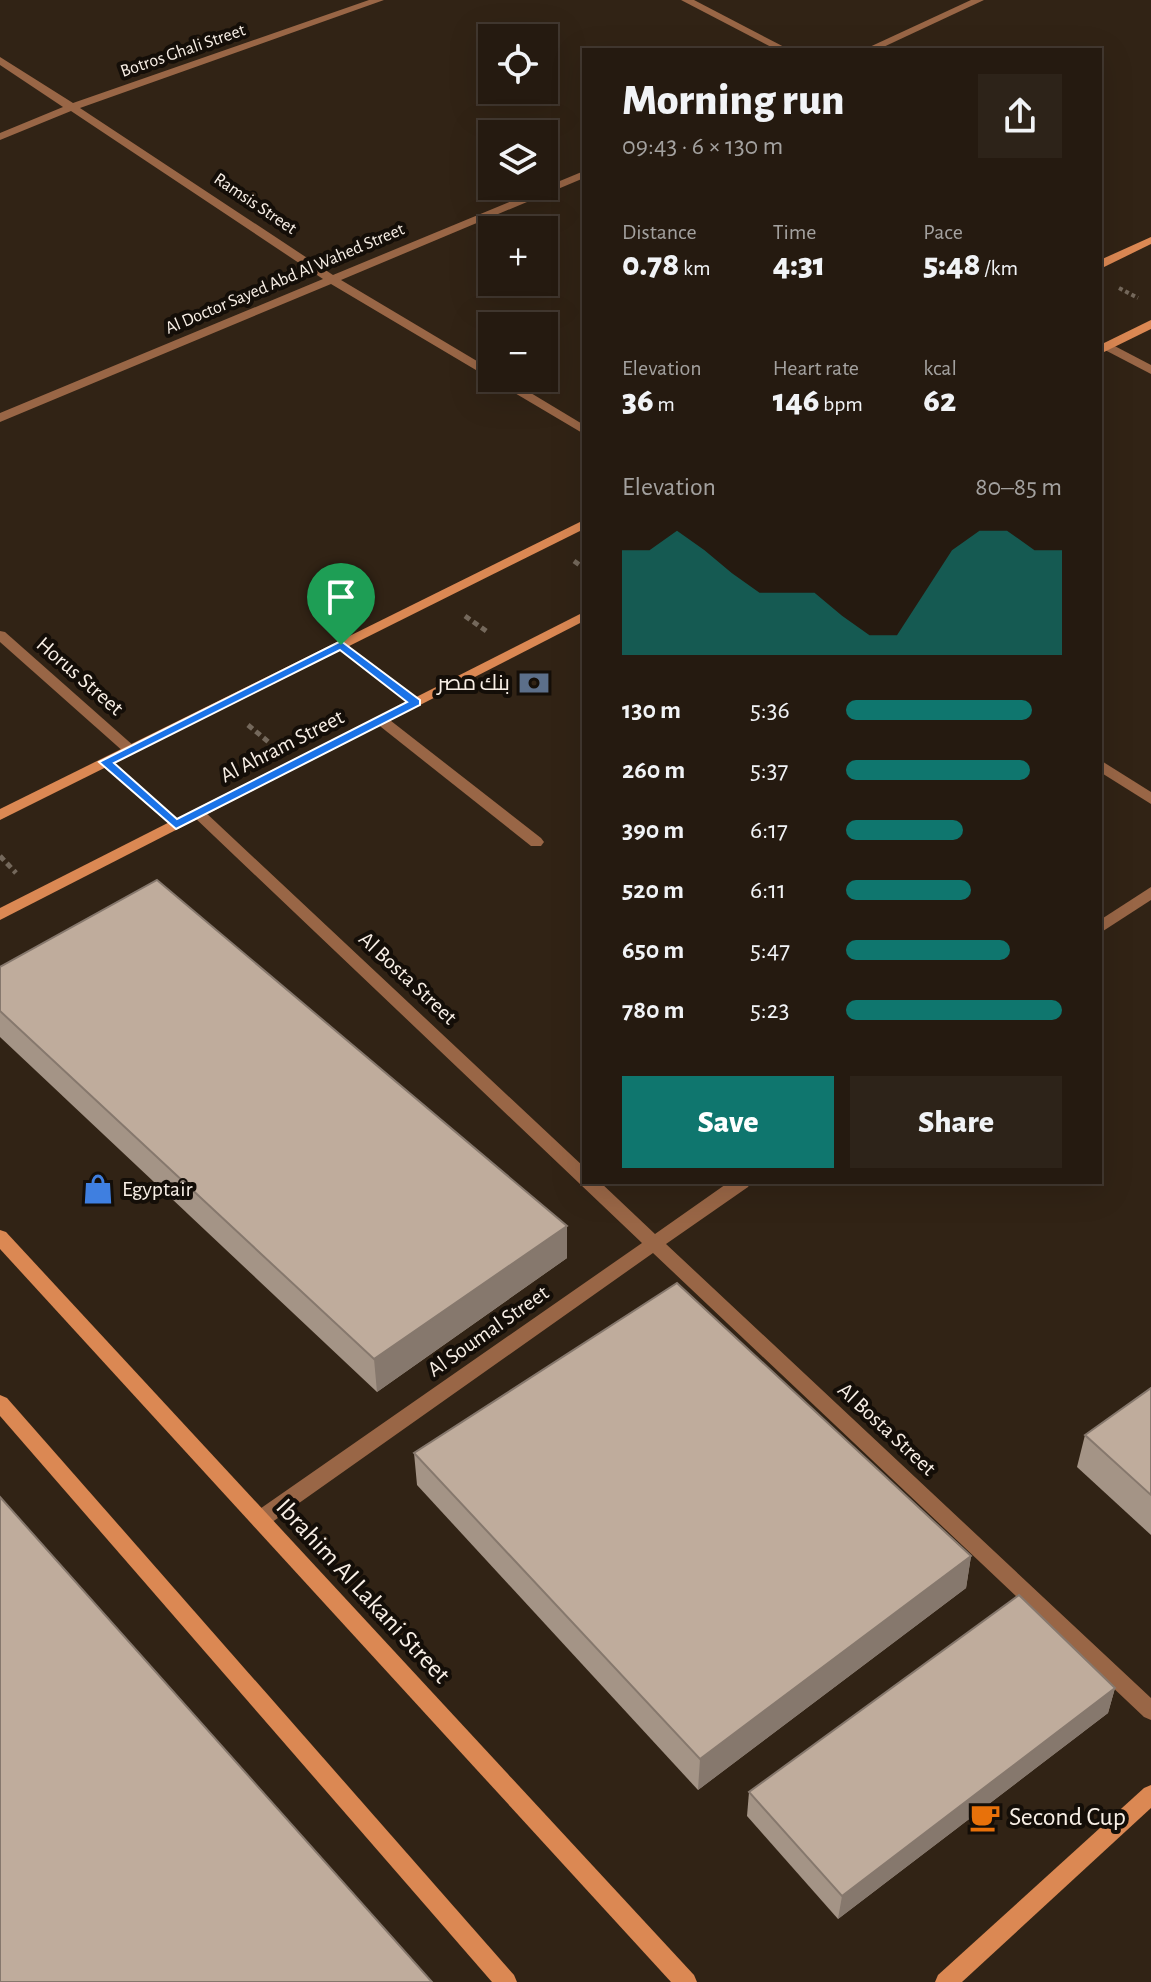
<!DOCTYPE html>
<html lang="en">
<head>
<meta charset="utf-8">
<style>
  :root { --surface:#251a10; --page:#2d2319; --text:#f1f3f6; --muted:#a3a19f; --line:#423830; --accent:#0f766e }
  body { margin:0; font-family:"Alegreya Sans",Cairo,sans-serif; background:var(--page); color:var(--text); height:100vh; display:flex; flex-direction:column; font-size:30px; white-space:nowrap }
  * { box-sizing:border-box; margin:0 }
  p { font-size:26px; color:var(--muted) }
  .icon { flex:none; width:44px; height:44px; fill:none; stroke:currentColor; stroke-width:2; stroke-linecap:round; stroke-linejoin:round }
  .map { position:relative; flex:1; overflow:hidden }
  .details { position:absolute; left:582px; top:48px; width:520px; height:1136px; display:flex; flex-direction:column; background:var(--surface); border-radius:0px; box-shadow:0 8px 32px #0002,0 0 0 2px var(--line) }
  .details>* { flex:none }
  .buttons { position:absolute; left:478px; top:24px; display:grid; gap:16px }
  .buttons a { display:grid; place-items:center; width:80px; height:80px; border-radius:0px; background:var(--surface); box-shadow:0 8px 32px #0002,0 0 0 2px var(--line); font-size:40px }
  .pin { position:absolute; display:grid; place-items:center; width:68px; height:68px; color:#fff; margin:-82px -34px; border-radius:50% 50% 50% 0; rotate:-45deg; box-shadow:0 0 8px #0007 }
  .pin .icon { rotate:45deg }
  .round { display:grid; place-items:center; flex:none; width:84px; height:84px; border-radius:0px; background:var(--page) }
  .overview { display:flex; align-items:center; justify-content:space-between; height:136px; padding:0 40px }
  h1 { font-size:44px; font-weight:800; line-height:60px }
  .metrics { display:grid; grid-template-columns:repeat(3,1fr); gap:12px; height:136px; padding:8px 40px }
  .metrics div { display:grid; align-content:center }
  .metrics b { font-size:34px; font-weight:800 }
  .metrics small { font-size:22px; font-weight:400 }
  .metrics p { font-size:22px }
  .chart { height:224px; padding:16px 40px }
  .chart p { display:flex; justify-content:space-between }
  .chart svg { width:100%; height:144px; margin-top:8px; fill:var(--accent); opacity:.7 }
  .action { display:flex; gap:16px; margin-top:auto; padding:16px 40px }
  .action a { flex:1; height:92px; border-radius:0px; background:var(--accent); color:#fff; font-size:32px; font-weight:800; line-height:92px; text-align:center }
  .action a+a { background:var(--page); color:var(--text) }
  ul { padding:0 40px; list-style:none; font-size:26px }
  li { display:grid; grid-template-columns:128px 96px 1fr; align-items:center; height:60px }
  li i { height:20px; border-radius:10px; background:var(--accent) }
  .map>svg:first-child { display:block }
</style>
</head>
<body>
<div class="map">
<svg width="1151" height="1982" viewBox="0 0 1151 1982">
  <rect width="100%" height="100%" fill="#312315"/>
  <g fill="none" stroke-linecap="round" stroke-linejoin="round">
    <path stroke="#74685b" stroke-width="4" stroke-dasharray="4 3" stroke-linecap="butt" d="M1119 288 1138 298"/>
    <g stroke="#74685b" stroke-width="5" stroke-dasharray="6 4" stroke-linecap="butt">
      <path d="M574 561 584 568"/>
      <path d="M465 616 489 633"/>
      <path d="M367 665 391 683"/>
      <path d="M248 725 271 744"/>
      <path d="M130 784 153 804"/>
      <path d="M0 856 16 873"/>
    </g>
    <path fill="#996646" fill-rule="evenodd" d="M381 715 386 717 541 838 544 842 541 846H531L376 723 374 720Z"/>
    <g fill="#996646" fill-rule="evenodd">
      <path d="M369 0H384L80 108 333 275 584 171V178L341 280 492 370V378H506L584 425V434L331 284 0 422V413L323 279 71 111 0 140V133L63 107 0 65V57L73 103Z"/>
      <path d="M681 0H694L790 50H777Z"/>
      <path d="M971 0H984L877 50H863Z"/>
      <path d="M1107 342 1151 365V374L1103 349 1101 346Z"/>
      <path d="M0 631 5 632 135 747 137 750 135 753H125L0 642Z"/>
      <path d="M1100 760 1151 792V804L1100 772Z"/>
      <path d="M198 808 203 810 584 1167V1182H600L655 1234 729 1182H751L748 1187 666 1244 1151 1698V1720L1144 1717 653 1253 268 1525 261 1527 254 1525 251 1519 254 1513 642 1243 193 816 191 813Z"/>
      <path d="M1151 887V900L1100 933V920Z"/>
    </g>
    <g fill="#db8853" fill-rule="evenodd">
      <path d="M1151 237V244L1100 269V260Z"/>
      <path d="M1151 320V329L1100 354V345Z"/>
      <path d="M584 520V529L0 820V809Z"/>
      <path d="M584 612V621L0 920V908Z"/>
      <path d="M0 1230 6 1232 694 1975 697 1982H671L0 1249Z"/>
      <path d="M0 1395 7 1398 514 1975 517 1982H492L0 1416Z"/>
      <path d="M1151 1785V1808L962 1982H935L938 1975 1144 1788Z"/>
    </g>
  </g>
  <g fill="#a49486">
    <path d="M0 967 567 1258 377 1392 0 1037Z"/>
    <path d="M1151 1388V1535L1077 1467 1085 1435Z"/>
    <path d="M414 1453 971 1556 966 1588 698 1790 417 1485Z"/>
    <path d="M1115 1688 1108 1713 838 1919 747 1816 749 1792Z"/>
  </g>
  <g fill="#86786d">
    <path d="M567 1226V1258L377 1392 374 1359Z"/>
    <path d="M971 1556 966 1588 698 1790 700 1759Z"/>
    <path d="M1115 1688 1108 1713 838 1919 842 1896Z"/>
  </g>
  <g fill="#bfac9c" stroke="#86786d" stroke-width="2">
    <path d="M157 880 567 1226 374 1359 0 1011V967Z"/>
    <path d="M677 1283 971 1556 700 1759 414 1453Z"/>
    <path d="M1151 1388V1495L1085 1435Z"/>
    <path d="M0 1497 432 1982H0Z"/>
    <path d="M1019 1595 1115 1688 842 1896 749 1792Z"/>
  </g>
  <path fill="#1a73e8" stroke="#fff" stroke-width="2" fill-rule="evenodd" d="M341 641 420 700V705L176 829 99 762ZM340 650 407 702 177 819 114 763Z"/>
  <defs>
    <g id="bank-bare" transform="scale(2.4)"><path d="M-6-4H6V4H-6ZM0-2.3a2.3 2.3 0 1 0 0 4.6a2.3 2.3 0 1 0 0-4.6Z" fill="#5c6f8a" stroke="#140e08" stroke-width="2.5" paint-order="stroke"/></g>
    <g id="shop-bare" transform="scale(2.4)"><path d="M-5-2.5h2.3a2.7 3.5 0 0 1 5.4 0H5L5.5 6h-11ZM-1.5-2.5h3a1.5 2.3 0 0 0-3 0Z" fill="#3f7fe0" stroke="#140e08" stroke-width="2.5" paint-order="stroke"/></g>
    <g id="cafe-bare" transform="scale(2.4)"><path d="M-5.5-4.5H6V0H3Q3 3.5 0 3.5H-2.5Q-5.5 3.5-5.5 0ZM3-3.2v2h1.7v-2ZM-6 4.5H4V6H-6Z" fill="#e8710a" stroke="#140e08" stroke-width="2.5" paint-order="stroke"/></g>
  </defs>
  <g fill-rule="evenodd">
    <use href="#bank-bare" x="534" y="683"/>
    <use href="#shop-bare" x="98" y="1189"/>
    <use href="#cafe-bare" x="985" y="1817"/>
  </g>
  <g text-anchor="middle" dominant-baseline="central" stroke-width="8" stroke-linejoin="round" paint-order="stroke">
    <g font-size="18" fill="#f8efe6" stroke="#140e08">
      <text transform="translate(183 51) rotate(-19)">Botros Ghali Street</text>
      <text transform="translate(255 204) rotate(34)">Ramsis Street</text>
      <text transform="translate(285 279) rotate(-23)">Al Doctor Sayed Abd Al Wahed Street</text>
    </g>
    <g font-size="22" fill="#f8efe6" stroke="#140e08">
      <text transform="translate(80 676) rotate(41)">Horus Street</text>
      <text transform="translate(282 746) rotate(-27)">Al Ahram Street</text>
      <text transform="translate(408 978) rotate(43)">Al Bosta Street</text>
      <text transform="translate(488 1331) rotate(-35)">Al Soumal Street</text>
      <text transform="translate(887 1429) rotate(43)">Al Bosta Street</text>
    </g>
    <g font-size="22" fill="#f8efe6" stroke="#140e08" text-anchor="end">
      <text x="510" y="683">بنك مصر</text>
      <text x="122" y="1189" text-anchor="start">Egyptair</text>
    </g>
    <g font-size="26" fill="#f8efe6" stroke="#140e08">
      <text transform="translate(363 1591) rotate(47)">Ibrahim Al Lakani Street</text>
    </g>
    <g font-size="26" fill="#f8efe6" stroke="#140e08" text-anchor="start">
      <text x="1009" y="1817">Second Cup</text>
    </g>
  </g>
</svg>
<div class="buttons">
<a><svg class="icon" aria-label="locate" viewBox="0 0 24 24"><circle cx="12" cy="12" r="6"/><path d="M12 2v4M12 18v4M2 12h4M18 12h4"/></svg></a>
<a><svg class="icon" aria-label="layers" viewBox="0 0 24 24"><path d="M12 4l9 5-9 5-9-5zM3 14l9 5 9-5"/></svg></a>
<a>+</a>
<a>−</a>
</div>
<div class="pin" style="left:341px;top:645px;background:#1e9e55"><svg class="icon" aria-label="arrive" viewBox="0 0 24 24"><path d="M6 21V4h12l-3 4 3 4H6"/></svg></div>
<section class="details">
<div class="overview"><div><h1>Morning run</h1><p>09:43 · 6 × 130 m</p></div><a class="round"><svg class="icon" aria-label="share" viewBox="0 0 24 24"><path d="M12 15V3M7 8l5-5 5 5M5 13v7h14v-7"/></svg></a></div>
<div class="metrics">
<div><p>Distance</p><b>0.78<small> km</small></b></div>
<div><p>Time</p><b>4:31</b></div>
<div><p>Pace</p><b>5:48<small> /km</small></b></div>
</div>
<div class="metrics">
<div><p>Elevation</p><b>36<small> m</small></b></div>
<div><p>Heart rate</p><b>146<small> bpm</small></b></div>
<div><p>kcal</p><b>62</b></div>
</div>
<div class="chart"><p><span>Elevation</span>80–85 m</p>
<svg viewBox="0 0 160 44" preserveAspectRatio="none"><path d="M0 44V12L10 12L20 6L30 12L40 19L50 25L60 25L70 25L80 32L90 38L100 38L110 25L120 12L130 6L140 6L150 12L160 12V44z"/></svg>
</div>
<ul>
<li><b>130 m</b>5:36<i style="width:86%"></i></li>
<li><b>260 m</b>5:37<i style="width:85%"></i></li>
<li><b>390 m</b>6:17<i style="width:54%"></i></li>
<li><b>520 m</b>6:11<i style="width:58%"></i></li>
<li><b>650 m</b>5:47<i style="width:76%"></i></li>
<li><b>780 m</b>5:23<i style="width:100%"></i></li>
</ul>
<div class="action"><a>Save</a><a>Share</a></div>
</section>
</div>
</body>
</html>
